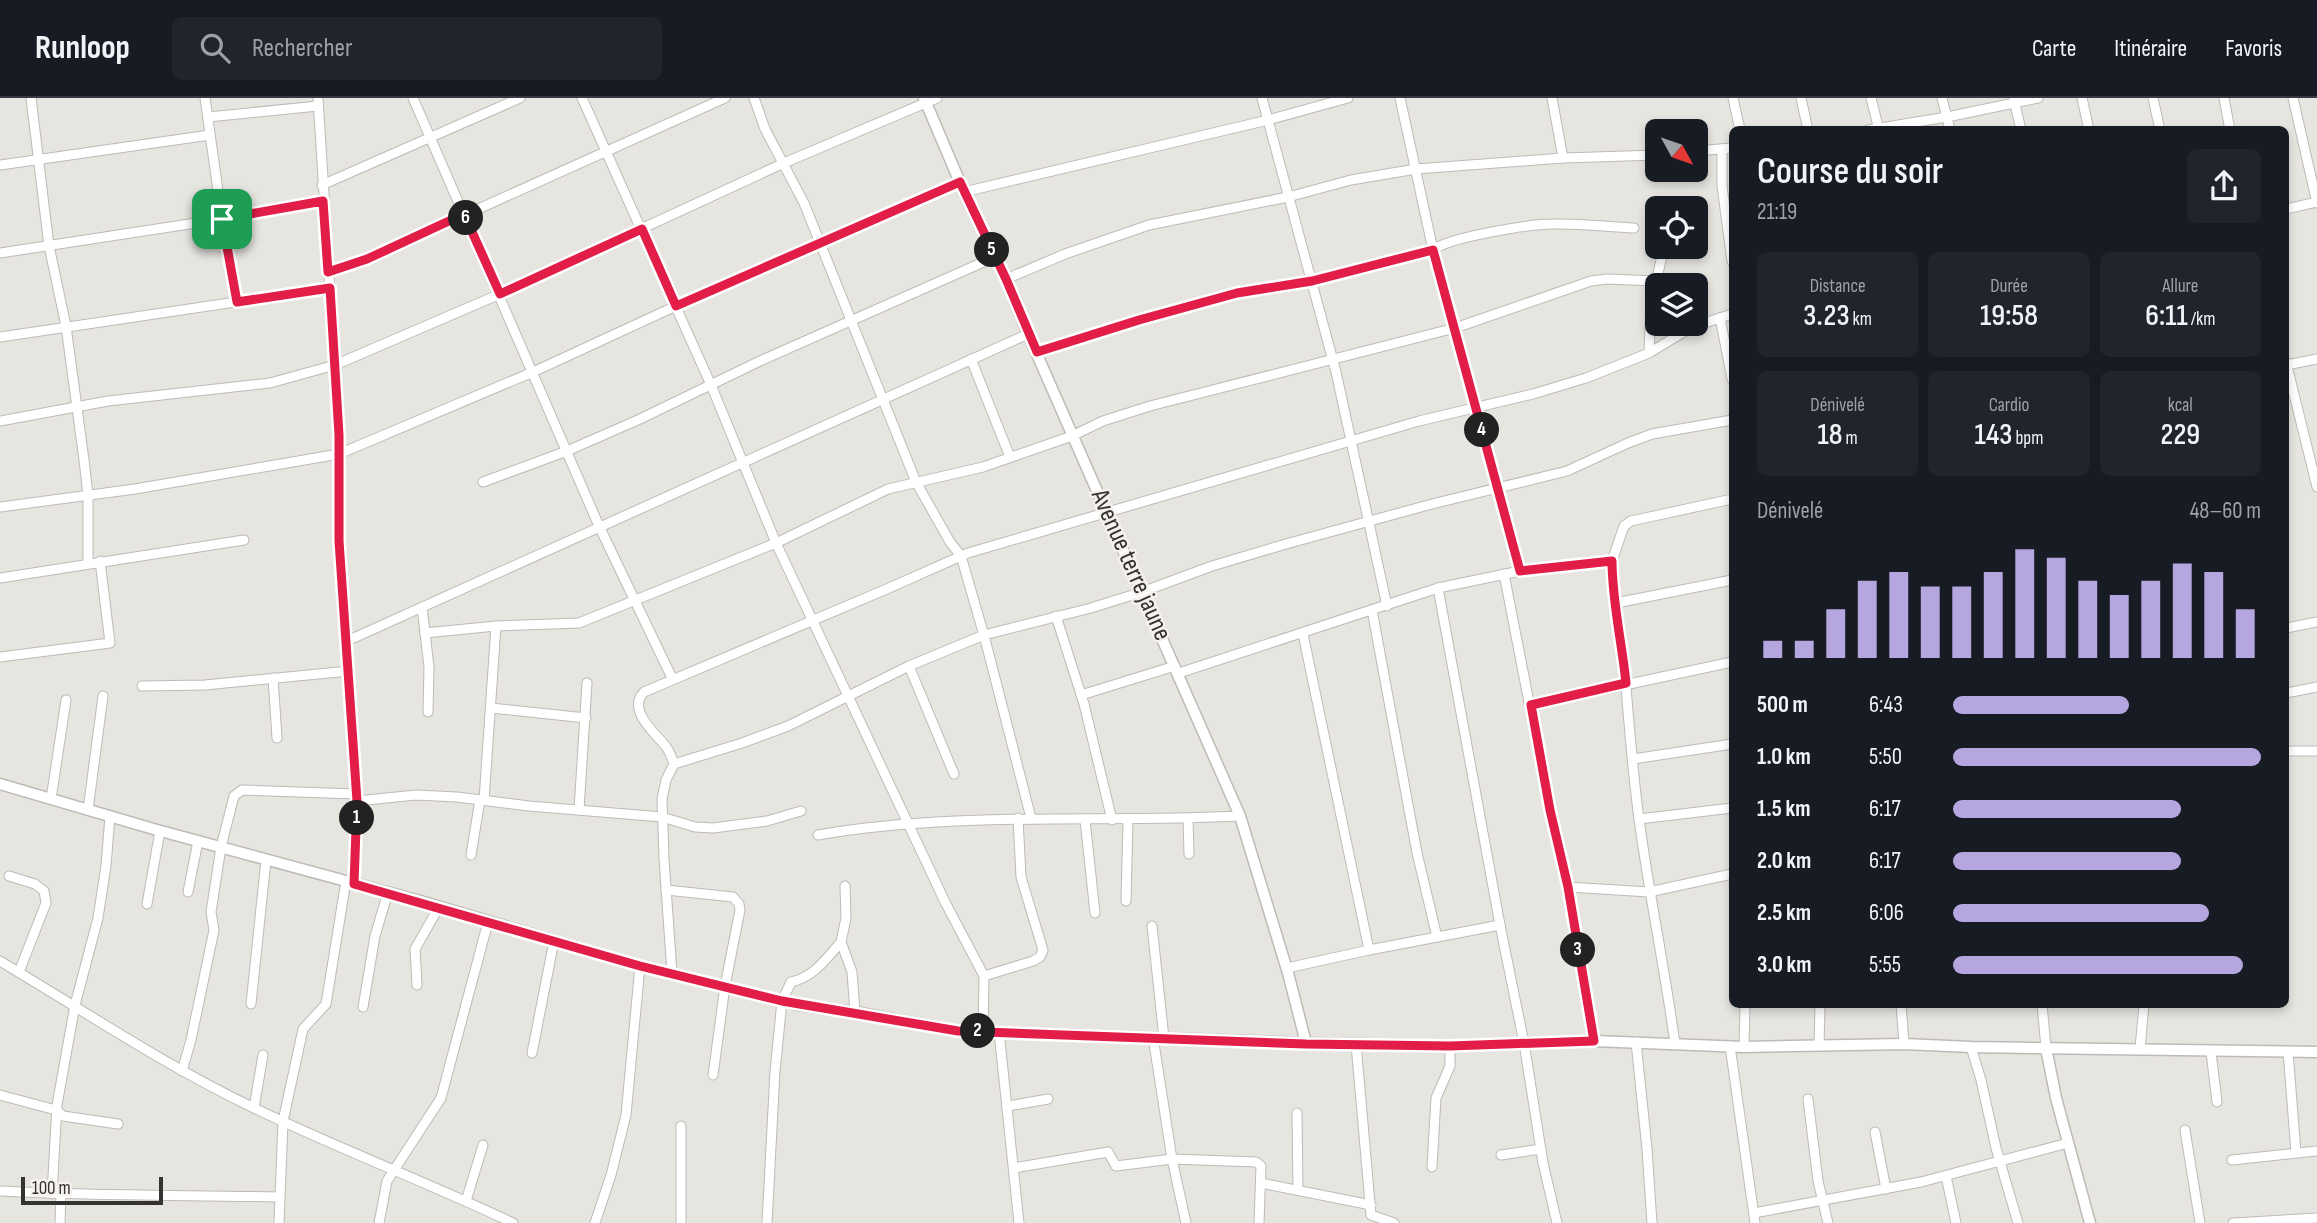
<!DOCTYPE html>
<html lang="fr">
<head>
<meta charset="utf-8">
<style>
  :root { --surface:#171b24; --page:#20242c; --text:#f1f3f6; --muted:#9ea1a6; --line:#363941; --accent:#b5a6df }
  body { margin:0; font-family:"Sofia Sans Condensed",sans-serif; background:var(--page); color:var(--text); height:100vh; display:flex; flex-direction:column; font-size:26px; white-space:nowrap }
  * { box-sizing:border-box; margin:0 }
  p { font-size:23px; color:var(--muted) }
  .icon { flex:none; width:38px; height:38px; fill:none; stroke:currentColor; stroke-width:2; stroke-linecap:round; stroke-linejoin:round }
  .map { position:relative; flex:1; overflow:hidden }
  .sheet { position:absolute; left:1729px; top:28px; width:560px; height:882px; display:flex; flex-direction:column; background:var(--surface); border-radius:10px; box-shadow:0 4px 10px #0003 }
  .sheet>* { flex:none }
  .needle { width:46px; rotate:130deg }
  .controls { position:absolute; left:1645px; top:21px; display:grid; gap:14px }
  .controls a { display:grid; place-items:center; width:63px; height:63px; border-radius:10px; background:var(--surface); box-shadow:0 4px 10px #0003; font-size:35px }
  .scale { position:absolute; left:21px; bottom:18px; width:142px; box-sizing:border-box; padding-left:7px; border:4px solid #343331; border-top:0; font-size:19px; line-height:24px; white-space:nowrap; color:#343331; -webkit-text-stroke:5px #f5f2ed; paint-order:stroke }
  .pin { position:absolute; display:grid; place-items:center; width:60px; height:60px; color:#fff; margin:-30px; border-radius:14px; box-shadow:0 4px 10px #0006 }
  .km { position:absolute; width:35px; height:35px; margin:-18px; border-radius:50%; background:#222; color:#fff; font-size:19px; line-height:35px; text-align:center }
  .round { display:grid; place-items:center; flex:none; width:74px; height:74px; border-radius:10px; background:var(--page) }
  .overview { display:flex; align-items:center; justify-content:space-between; height:119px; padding:0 28px }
  h1 { font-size:38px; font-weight:600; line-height:52px }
  .stats { display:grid; grid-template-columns:repeat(3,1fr); gap:10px; height:119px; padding:7px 28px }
  .stats div { display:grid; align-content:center; border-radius:10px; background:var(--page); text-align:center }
  .stats b { font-size:30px; font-weight:600 }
  .stats small { font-size:19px; font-weight:400 }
  .stats p { font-size:19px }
  .chart { height:196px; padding:14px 28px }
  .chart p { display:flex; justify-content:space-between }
  .chart svg { width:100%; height:126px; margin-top:7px; stroke:var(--accent); stroke-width:6 }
  ul { padding:0 28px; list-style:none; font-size:23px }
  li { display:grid; grid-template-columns:112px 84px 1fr; align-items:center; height:52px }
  li i { height:18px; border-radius:9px; background:var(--accent) }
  header { display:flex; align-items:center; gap:42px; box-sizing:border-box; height:98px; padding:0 35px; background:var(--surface); border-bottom:2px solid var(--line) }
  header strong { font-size:33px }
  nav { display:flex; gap:38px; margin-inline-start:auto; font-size:24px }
  .search { width:490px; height:63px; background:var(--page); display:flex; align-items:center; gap:18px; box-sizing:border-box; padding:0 24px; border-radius:10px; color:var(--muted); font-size:26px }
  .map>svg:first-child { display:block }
</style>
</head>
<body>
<header>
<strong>Runloop</strong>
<div class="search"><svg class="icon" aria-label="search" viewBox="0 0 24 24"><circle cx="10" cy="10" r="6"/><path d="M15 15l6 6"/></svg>Rechercher</div>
<nav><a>Carte</a><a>Itinéraire</a><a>Favoris</a></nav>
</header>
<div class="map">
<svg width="2317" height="1125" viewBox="0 0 2317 1125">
  <rect width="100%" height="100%" fill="#e7e5e0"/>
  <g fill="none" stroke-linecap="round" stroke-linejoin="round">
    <g stroke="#bebbb7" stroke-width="11">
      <g id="minor">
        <path d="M31 0 49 148 66 228 84 362 88 397V465"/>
        <path d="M205 0 222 121 237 204"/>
        <path d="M318 0 339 337V443L357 703 354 786"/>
        <path d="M413 0 599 428 672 580"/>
        <path d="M582 0 711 287 776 445 945 804 984 878 983 934"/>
        <path d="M754 0 765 31 804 105 916 384 950 444 961 458 985 541 1031 720"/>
        <path d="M1262 0 1336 274 1387 508"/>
        <path d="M1400 0 1433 152 1520 473"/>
        <path d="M1552 0 1563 60"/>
        <path d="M1733 0 1740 32"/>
        <path d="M1801 0 1808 32"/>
        <path d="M1871 0 1879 32"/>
        <path d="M1942 0 1950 32"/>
        <path d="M2082 0 2089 32"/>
        <path d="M2153 0 2160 32"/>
        <path d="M2224 0 2230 32"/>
        <path d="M2293 0 2317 105"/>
        <path d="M2014 2 2021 32"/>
        <path d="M208 19 318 8"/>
        <path d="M1868 32 1947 19 2038 0"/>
        <path d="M1722 51V88L1732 163"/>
        <path d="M1696 53 1732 50"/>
        <path d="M0 67 210 37"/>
        <path d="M322 87 520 0"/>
        <path d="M964 94 1268 22 1348 0"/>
        <path d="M1662 108V110"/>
        <path d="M2286 111 2317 104"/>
        <path d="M0 155 222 121 323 103"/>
        <path d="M328 174 367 161 725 0"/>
        <path d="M1006 181 1065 156 1149 127 1288 99 1351 82 1416 71 1563 60 1657 57"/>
        <path d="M1720 220 1732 281"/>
        <path d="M0 239 330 190"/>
        <path d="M1037 254 1139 222 1237 195 1312 183 1433 152C1449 139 1531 126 1553 126 1580 125 1607 129 1634 130"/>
        <path d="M1649 255 1651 206 1664 149"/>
        <path d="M971 261 1010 359"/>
        <path d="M2286 264 2317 389"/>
        <path d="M2286 267 2317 261"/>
        <path d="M0 323 108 303 270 285 335 267 500 196 784 65 937 0"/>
        <path d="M483 384 567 353 640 321 760 263 995 159"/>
        <path d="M0 409 135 391 339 356 533 274 676 208 960 84"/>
        <path d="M1612 463C1612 491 1619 518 1622 547 1628 605 1631 663 1639 721 1649 796 1665 871 1675 946"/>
        <path d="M1504 476 1550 712 1568 789 1594 943"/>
        <path d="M0 480 244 442"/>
        <path d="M1438 490 1500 827 1524 945 1543 1065 1557 1125"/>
        <path d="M1616 505 1732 482"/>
        <path d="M422 509 429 569 428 614"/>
        <path d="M1372 512 1417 755 1437 839"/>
        <path d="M1056 518 1084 606 1112 722"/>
        <path d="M2286 530 2317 524"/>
        <path d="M425 535 496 528 579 525 776 445 888 391 983 369 1072 338 1103 323 1150 308 1455 230 1591 183 1607 181 1655 183"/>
        <path d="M1303 536 1369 852"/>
        <path d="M347 543 1028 236"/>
        <path d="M0 559 110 545 100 463"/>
        <path d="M909 568 954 676"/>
        <path d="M1179 575 1438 490 1520 473 1612 463 1624 428 1631 423 1732 401"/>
        <path d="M273 580 277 640"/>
        <path d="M142 588 205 587 349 573"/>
        <path d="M2286 595 2317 589"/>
        <path d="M1081 597 1175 568"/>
        <path d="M1531 607 1732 564"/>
        <path d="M491 610 586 620"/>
        <path d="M2286 653H2317"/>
        <path d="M1633 661 1732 646"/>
        <path d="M674 666 742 645 788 628 909 568 984 537 1091 510 1142 494 1212 468 1286 446 1432 406 1567 373 1628 345 1652 336 1732 322"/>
        <path d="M51 701 66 602"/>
        <path d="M484 702 496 528"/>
        <path d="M357 703 416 697 457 699 529 708 662 719 695 729 713 730 767 723 801 713"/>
        <path d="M88 712 103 598"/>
        <path d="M579 712 587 585"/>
        <path d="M1188 721 1189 756"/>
        <path d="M1639 721 1732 710"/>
        <path d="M1085 722 1095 815"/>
        <path d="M818 737C957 713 1100 725 1240 718"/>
        <path d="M471 757 480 702"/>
        <path d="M9 778 35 786 44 793 46 805 19 874"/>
        <path d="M845 788 846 820 841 844 852 874 855 914"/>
        <path d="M1568 789 1649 794 1732 776"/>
        <path d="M666 792 733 799 739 806 740 812 725 888 713 977"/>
        <path d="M188 794 198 743"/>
        <path d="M1126 803 1128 722"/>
        <path d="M147 806 160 733"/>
        <path d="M1152 828 1164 940"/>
        <path d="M0 863C84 913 166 968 254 1010 339 1051 427 1084 513 1125"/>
        <path d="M1287 870 1369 852 1500 827"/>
        <path d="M672 875 664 761 662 701 666 682 674 666C672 660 670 655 667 650 657 636 626 613 644 594L889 490 968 455 1419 323 1533 296 1586 280 1649 255 1692 229 1732 216"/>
        <path d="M984 878 1033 863 1040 859 1043 852 1021 779 1018 720"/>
        <path d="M417 887 415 851 439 809"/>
        <path d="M251 906 266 762"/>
        <path d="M1901 906 1904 946"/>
        <path d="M2042 906 2046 950"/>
        <path d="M363 909 375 838 388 794"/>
        <path d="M999 934 1019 1125"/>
        <path d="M1153 939 1172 1061 1186 1125"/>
        <path d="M1636 944 1647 1051 1652 1125"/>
        <path d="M1356 946 1371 1117 1394 1125"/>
        <path d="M1730 948 1755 1125"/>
        <path d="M1819 948 1820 906"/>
        <path d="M1744 949 1745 906"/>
        <path d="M1971 949 1981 982 1996 1050 2018 1125"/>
        <path d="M2140 951 2144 906"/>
        <path d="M2211 954 2217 1004"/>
        <path d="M2288 954 2296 1054"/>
        <path d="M532 955 554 843"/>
        <path d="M182 973 191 942 214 832 211 814 221 749 234 698 242 692 357 696"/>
        <path d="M0 997 56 1012 63 1018 118 1026"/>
        <path d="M1808 1001 1818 1083 1828 1125"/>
        <path d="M1008 1008 1048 1001"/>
        <path d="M254 1010 263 957"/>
        <path d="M1297 1015 1298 1092"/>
        <path d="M681 1028V1125"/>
        <path d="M2185 1032 2200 1125"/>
        <path d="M1875 1034 1886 1091"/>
        <path d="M1501 1057 1541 1051"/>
        <path d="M2232 1062 2317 1053"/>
        <path d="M1432 1069 1436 1000 1450 968V948"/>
        <path d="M1014 1070 1108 1054 1116 1068 1172 1061 1256 1064 1261 1068 1259 1125"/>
        <path d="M1946 1078 1956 1125"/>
        <path d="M1261 1085 1371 1107"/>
        <path d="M0 1093C93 1098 186 1097 279 1099"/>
        <path d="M52 1096 57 1007 75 907 98 820 106 768 110 718"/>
        <path d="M466 1103 483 1047"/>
        <path d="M1754 1115 1921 1084 2068 1045"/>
        <path d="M60 1125 61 1096"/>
        <path d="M279 1125 283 1023 303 931 326 906 346 783"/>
        <path d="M379 1125 387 1083 441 1000 488 824"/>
        <path d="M595 1125 611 1077 626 1017 640 868"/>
        <path d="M767 1125 775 973 782 903 791 884C814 879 826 861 841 844"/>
        <path d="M2233 1125 2317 1120"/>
      </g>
    </g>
    <g stroke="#bebbb7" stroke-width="13">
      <g id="tertiary">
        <path d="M924 0 964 94 1006 181 1028 236 1240 718 1288 875 1306 945"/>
        <path d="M0 686 157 732 420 803 640 868 798 907 855 914 958 933 1306 945 1450 948 1594 943 1744 949 1904 946 1971 949 2317 954"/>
        <path d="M2046 950 2056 1000 2090 1125"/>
      </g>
    </g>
    <use href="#minor" stroke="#fff" stroke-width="9"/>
    <use href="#tertiary" stroke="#fff" stroke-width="10"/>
  </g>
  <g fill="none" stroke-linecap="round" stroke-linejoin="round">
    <g stroke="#fff" stroke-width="14">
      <path id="route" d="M960 84 1006 181 1037 254 1139 222 1237 195 1312 183 1433 152 1520 473 1612 463C1612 503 1622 545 1626 585L1531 607 1550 712 1568 789 1594 943 1450 948 1306 946 958 933 782 903 640 868 354 786 357 703 339 443V337L330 190 237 204 222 121 323 103 328 174 367 161 464 116 500 196 642 131 676 208Z"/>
    </g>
    <use href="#route" stroke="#e11d48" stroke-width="9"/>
  </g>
  <g text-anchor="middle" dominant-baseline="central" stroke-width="5" stroke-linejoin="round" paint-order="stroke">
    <g font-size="26" fill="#343331" stroke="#f5f2ed">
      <text transform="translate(1131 467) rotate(66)">Avenue terre jaune</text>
    </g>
  </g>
</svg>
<div class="controls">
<a><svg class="needle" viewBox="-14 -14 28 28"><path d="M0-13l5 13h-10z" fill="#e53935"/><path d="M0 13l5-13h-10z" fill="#9ea1a6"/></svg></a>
<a><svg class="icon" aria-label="locate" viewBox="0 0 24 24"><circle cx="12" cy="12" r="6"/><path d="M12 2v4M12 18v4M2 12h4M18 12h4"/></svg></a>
<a><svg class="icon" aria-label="layers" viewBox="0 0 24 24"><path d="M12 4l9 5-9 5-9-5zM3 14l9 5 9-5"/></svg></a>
</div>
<div class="scale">100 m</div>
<div class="pin" style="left:222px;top:121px;background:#1e9e55"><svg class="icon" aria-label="arrive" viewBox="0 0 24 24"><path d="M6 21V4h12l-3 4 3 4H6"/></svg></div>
<b class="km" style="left:357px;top:720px">1</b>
<b class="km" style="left:978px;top:933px">2</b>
<b class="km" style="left:1578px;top:852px">3</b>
<b class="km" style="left:1482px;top:332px">4</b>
<b class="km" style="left:992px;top:152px">5</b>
<b class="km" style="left:466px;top:120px">6</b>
<section class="sheet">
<div class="overview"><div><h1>Course du soir</h1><p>21:19</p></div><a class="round"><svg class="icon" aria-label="share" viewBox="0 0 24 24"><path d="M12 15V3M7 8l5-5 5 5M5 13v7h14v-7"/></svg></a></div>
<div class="stats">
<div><p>Distance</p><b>3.23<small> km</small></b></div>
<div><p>Durée</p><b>19:58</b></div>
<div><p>Allure</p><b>6:11<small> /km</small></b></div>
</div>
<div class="stats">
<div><p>Dénivelé</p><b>18<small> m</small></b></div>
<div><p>Cardio</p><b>143<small> bpm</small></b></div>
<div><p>kcal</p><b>229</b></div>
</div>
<div class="chart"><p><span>Dénivelé</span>48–60 m</p>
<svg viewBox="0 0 160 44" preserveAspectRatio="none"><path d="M5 44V38M15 44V38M25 44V27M35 44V17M45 44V14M55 44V19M65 44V19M75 44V14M85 44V6M95 44V9M105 44V17M115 44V22M125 44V17M135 44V11M145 44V14M155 44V27"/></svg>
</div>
<ul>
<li><b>500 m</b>6:43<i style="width:57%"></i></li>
<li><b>1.0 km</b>5:50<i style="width:100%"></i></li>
<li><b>1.5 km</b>6:17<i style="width:74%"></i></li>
<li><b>2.0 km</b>6:17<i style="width:74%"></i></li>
<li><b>2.5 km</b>6:06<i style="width:83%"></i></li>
<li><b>3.0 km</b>5:55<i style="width:94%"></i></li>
</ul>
</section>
</div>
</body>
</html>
